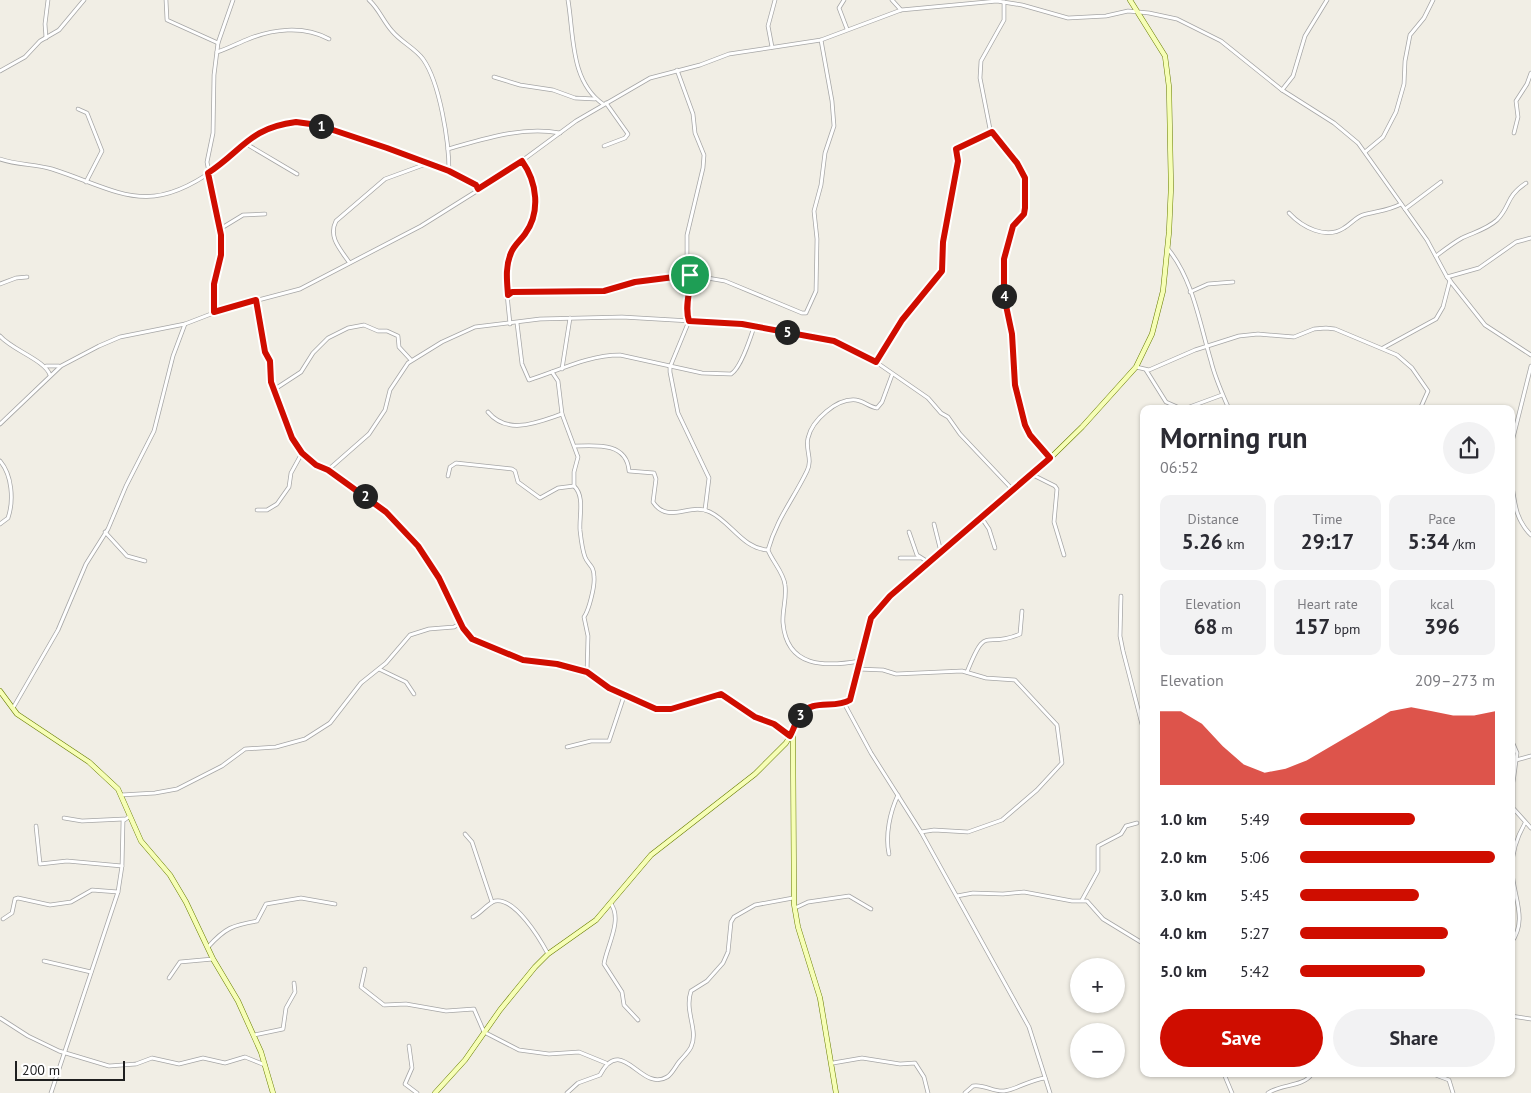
<!DOCTYPE html>
<html lang="en">
<head>
<meta charset="utf-8">
<style>
  :root { --surface:#fff; --page:#f2f2f3; --text:#2b2b33; --muted:#7c7c81; --accent:#cf0d00 }
  body { margin:0; font-family:"PT Sans",sans-serif; background:var(--page); color:var(--text); height:100vh; display:flex; flex-direction:column; font-size:19px; white-space:nowrap }
  * { box-sizing:border-box; margin:0 }
  p { font-size:16px; color:var(--muted) }
  .icon { flex:none; width:28px; height:28px; fill:none; stroke:currentColor; stroke-width:2; stroke-linecap:round; stroke-linejoin:round }
  .map { position:relative; flex:1; overflow:hidden }
  .side { position:absolute; left:1140px; top:405px; width:375px; height:672px; display:flex; flex-direction:column; background:var(--surface); border-radius:10px; box-shadow:0 1px 4px #0004 }
  .side>* { flex:none }
  .controls { position:absolute; left:1070px; top:958px; display:grid; gap:10px }
  .controls a { display:grid; place-items:center; width:55px; height:55px; border-radius:50%; background:var(--surface); box-shadow:0 1px 4px #0004; font-size:25px }
  .scale { position:absolute; left:15px; bottom:12px; width:110px; box-sizing:border-box; padding-left:5px; border:2px solid #1f1f1f; border-top:0; font-size:14px; line-height:18px; white-space:nowrap; color:#1f1f1f; -webkit-text-stroke:4px #fff; paint-order:stroke }
  .pin { position:absolute; display:grid; place-items:center; width:42px; height:42px; color:#fff; margin:-21px; border:2px solid #fff; border-radius:50%; box-shadow:0 1px 5px #0007 }
  .km { position:absolute; width:25px; height:25px; margin:-12px; border-radius:50%; background:#222; color:#fff; font-size:14px; line-height:25px; text-align:center }
  .round { display:grid; place-items:center; flex:none; width:52px; height:52px; border-radius:26px; background:var(--page) }
  .overview { display:flex; align-items:center; justify-content:space-between; height:85px; padding:0 20px }
  h1 { font-size:28px; font-weight:800; line-height:38px }
  .metrics { display:grid; grid-template-columns:repeat(3,1fr); gap:8px; height:85px; padding:5px 20px }
  .metrics div { display:grid; align-content:center; border-radius:10px; background:var(--page); text-align:center }
  .metrics b { font-size:21px; font-weight:800 }
  .metrics small { font-size:14px; font-weight:400 }
  .metrics p { font-size:14px }
  .chart { height:140px; padding:10px 20px }
  .chart p { display:flex; justify-content:space-between }
  .chart svg { width:100%; height:90px; margin-top:5px; fill:var(--accent); opacity:.7 }
  .button { display:flex; gap:10px; margin-top:auto; padding:10px 20px }
  .button a { flex:1; height:58px; border-radius:30px; background:var(--accent); color:#fff; font-size:20px; font-weight:800; line-height:58px; text-align:center }
  .button a+a { background:var(--page); color:var(--text) }
  ul { padding:0 20px; list-style:none; font-size:16px }
  li { display:grid; grid-template-columns:80px 60px 1fr; align-items:center; height:38px }
  li i { height:12px; border-radius:6px; background:var(--accent) }
  .map>svg:first-child { display:block }
</style>
</head>
<body>
<div class="map">
<svg width="1531" height="1093" viewBox="0 0 1531 1093">
  <rect width="100%" height="100%" fill="#f1eee5"/>
  <g fill="none" stroke-linecap="round" stroke-linejoin="round">
    <g stroke="#a6a6a6" stroke-width="4.5">
      <g id="street">
        <path d="M166 0 167 20 218 43"/>
        <path d="M369 0C379 9 383 21 392 31 401 42 415 48 423 59 440 83 449 142 449 171"/>
        <path d="M568 0C574 35 570 81 603 104"/>
        <path d="M844 0 839 8 847 29"/>
        <path d="M892 0 901 10"/>
        <path d="M1004 2V20L981 61 980 78 990 129 1017 163 1025 178V208L1024 214 1013 226 1004 259V296L1012 334 1015 385 1025 425 1030 435 1050 458"/>
        <path d="M46 38 45 24 48 0"/>
        <path d="M772 47 768 26 775 0"/>
        <path d="M217 52C227 49 236 44 246 40 272 29 303 25 329 39"/>
        <path d="M677 70 693 114 695 133 704 155 703 168 687 235V260L691 288 686 304 689 321 670 367V372L678 413 709 478 705 510"/>
        <path d="M0 71 25 57 40 41 59 30 84 0"/>
        <path d="M494 77 520 85 553 90 575 98 595 99"/>
        <path d="M1282 90 1293 76 1305 36 1327 0"/>
        <path d="M78 109 87 113 102 151 86 182"/>
        <path d="M1514 133 1518 117 1516 101 1527 84 1531 73"/>
        <path d="M243 142 297 174"/>
        <path d="M604 146 625 138 628 134 606 103"/>
        <path d="M448 149C484 139 522 126 560 133"/>
        <path d="M1365 152 1383 137 1396 112 1404 84 1405 61 1410 35 1424 18 1433 0"/>
        <path d="M0 159C17 165 35 164 52 169 120 191 147 218 215 169 244 148 255 126 294 122 312 121 326 128 342 134 377 146 414 157 449 171 458 175 467 181 476 185L478 189"/>
        <path d="M1405 209 1441 182"/>
        <path d="M1289 213C1302 227 1326 240 1344 228 1351 224 1356 217 1363 215 1376 211 1388 211 1401 204"/>
        <path d="M220 229 243 215 265 214"/>
        <path d="M1168 249C1193 279 1200 325 1211 361 1215 378 1222 393 1229 409"/>
        <path d="M1436 256C1444 250 1453 243 1462 238 1475 232 1487 229 1497 220 1511 206 1505 197 1526 183"/>
        <path d="M349 262C340 249 328 237 336 221L385 179 426 164"/>
        <path d="M1447 277 1479 268 1516 242 1531 238"/>
        <path d="M0 284 16 278 27 277"/>
        <path d="M1190 292 1208 284 1233 282"/>
        <path d="M508 295 512 292H595L635 282 690 275 725 281 802 313H806L816 291 817 239 814 211 821 185 825 153 834 126 832 101 821 40"/>
        <path d="M256 300 265 352 270 361 271 382 292 438 302 453 316 465 328 470 385 512 418 546 434 568 463 627 473 639 523 660 557 664 587 672 609 688 656 709H671L721 694 755 717 775 724 790 735"/>
        <path d="M214 312V284L221 255V235L207 162 213 133 214 75 218 43 233 0"/>
        <path d="M517 323 522 364 529 380C558 371 588 355 620 355L702 373 731 374C741 368 750 339 754 327"/>
        <path d="M510 324C508 302 504 279 509 258 512 247 520 242 526 233 540 210 537 182 522 161"/>
        <path d="M0 336C12 350 45 360 50 375"/>
        <path d="M1383 348 1436 319 1443 307 1450 280"/>
        <path d="M876 362 902 320 942 271 943 242 958 161 957 149 992 132"/>
        <path d="M46 366H59"/>
        <path d="M1136 367 1149 370 1195 350 1239 336 1258 334 1294 337 1314 329 1326 328 1335 329 1397 355 1412 368 1428 391 1420 409"/>
        <path d="M562 369 570 318"/>
        <path d="M1146 370 1166 402 1182 409"/>
        <path d="M552 372 558 381 562 414 578 457 574 472V486C585 496 579 516 580 530 581 539 582 549 585 557 588 565 594 565 594 577 595 586 589 610 584 617L588 636 587 672"/>
        <path d="M275 389 301 372 313 353 328 338 348 328 364 325 378 331H387L398 336 399 347 411 360"/>
        <path d="M1184 409 1222 395"/>
        <path d="M488 412C508 436 538 422 562 414"/>
        <path d="M0 424 61 366 99 346 120 337 185 324 224 309 300 289 421 226 504 174 576 121 650 78 700 65 729 54 821 40 901 10 997 1 1022 5 1068 18 1106 16 1128 11 1149 13 1177 19 1221 41 1282 90 1334 123 1358 143 1427 240 1447 277 1485 325 1531 355"/>
        <path d="M576 446C598 445 627 443 629 471L654 473 656 479 653 502C668 525 690 502 710 512 731 522 743 549 768 550"/>
        <path d="M1511 446 1531 366"/>
        <path d="M0 461C12 475 14 500 8 518L0 524"/>
        <path d="M328 470 369 434 385 410 390 390 408 363 442 342 475 327 540 319 622 317 742 324 845 345 876 362 928 398 941 413 948 417 960 434 1013 490"/>
        <path d="M1033 475 1055 486 1057 489 1054 522 1064 555"/>
        <path d="M448 476 450 467 456 463 512 469 515 471 518 482 540 498 558 488 574 486"/>
        <path d="M1511 479C1515 501 1514 518 1531 535"/>
        <path d="M257 510H267L277 504 289 487 291 473 302 453"/>
        <path d="M981 517 989 529 995 548"/>
        <path d="M934 524 941 552"/>
        <path d="M105 532 127 556 145 561"/>
        <path d="M909 532 917 555 928 562"/>
        <path d="M900 558H920"/>
        <path d="M1121 596 1120 636 1123 651 1144 732"/>
        <path d="M860 661C825 667 787 668 783 623 782 611 787 598 785 585 784 573 772 561 768 550 777 518 793 500 807 471 813 459 805 450 808 438 812 420 837 398 856 400 864 401 869 407 877 408L882 402 892 375"/>
        <path d="M379 669 406 682 414 694"/>
        <path d="M858 669 883 670 896 674 962 671 986 678 1015 680 1057 725 1062 763 1037 790 1002 820 968 832 934 830 921 832"/>
        <path d="M967 672C987 622 983 650 1020 634L1022 611"/>
        <path d="M844 703 871 753 921 832 1029 1027 1050 1093"/>
        <path d="M13 708 58 630 86 564 108 529 126 486 154 431 173 356 185 324"/>
        <path d="M1511 739 1517 753 1513 783V808L1531 828"/>
        <path d="M567 747 591 741H609L624 696"/>
        <path d="M1516 760 1531 756"/>
        <path d="M121 795 155 793 177 789 222 766 245 749 276 747 305 739 330 723 361 683 386 663 410 635 429 629 454 627 461 623"/>
        <path d="M64 818 82 821 124 819"/>
        <path d="M36 826 40 864 67 861 122 866"/>
        <path d="M465 834 472 842 492 902"/>
        <path d="M889 854C885 835 890 812 898 795"/>
        <path d="M957 896 973 893 1003 894 1024 892 1072 901H1087L1103 919 1144 944"/>
        <path d="M1082 900 1098 871V846L1121 834 1126 826 1137 823"/>
        <path d="M611 904C623 920 606 948 604 964L622 992 624 1005 638 1020"/>
        <path d="M795 908 808 902 849 896 871 909"/>
        <path d="M473 917C481 913 488 903 495 901 515 897 540 939 548 954"/>
        <path d="M3 919 12 913 15 899 18 898 50 905 71 902 92 890 118 892"/>
        <path d="M1511 943C1529 919 1512 895 1512 868 1512 851 1517 837 1525 823"/>
        <path d="M208 947C225 928 233 925 257 921L266 904 301 898 335 904"/>
        <path d="M44 961 91 972"/>
        <path d="M365 969 361 987 384 1005 406 1004 446 1011 474 1009 484 1032 519 1050 549 1054 579 1052 606 1063"/>
        <path d="M169 978 180 962 213 959"/>
        <path d="M1511 1016 1531 1019"/>
        <path d="M0 1018 28 1036 59 1051 109 1066 136 1064 152 1058 179 1064 203 1058 225 1063 245 1057 265 1065"/>
        <path d="M254 1035 283 1029 286 1008 295 992 294 983"/>
        <path d="M409 1046 412 1068 405 1084 417 1093"/>
        <path d="M833 1063 862 1058 900 1064 915 1063 924 1077 928 1093"/>
        <path d="M1224 1074 1232 1093"/>
        <path d="M1433 1074 1449 1080 1453 1093"/>
        <path d="M51 1093 118 892 122 866 123 821 130 816"/>
        <path d="M567 1093 578 1083 600 1075C622 1033 641 1093 667 1077 672 1074 675 1067 679 1062 683 1057 688 1053 691 1047 699 1030 684 1012 691 991L707 981 723 963 728 952 731 922 734 917 755 905 793 898"/>
        <path d="M965 1093 973 1086C984 1084 993 1092 1004 1091 1017 1089 1030 1080 1045 1078"/>
        <path d="M1268 1093C1281 1084 1303 1087 1312 1074"/>
      </g>
    </g>
    <g stroke="#687d00" stroke-width="5.5">
      <g id="secondary">
        <path d="M0 691 17 714 89 762 118 789 141 841 170 875 186 902 213 959 238 1001 261 1052 273 1093"/>
        <path d="M793 733 794 904 798 927 820 998 836 1093"/>
        <path d="M435 1093 465 1060 500 1010 535 967 548 954 596 920 651 855 755 774 786 743 805 710 811 706 844 703 850 700 871 618 889 596 1033 475 1082 427 1136 367 1152 334 1163 291 1169 232 1171 187 1169 87 1165 56 1130 0"/>
      </g>
    </g>
    <use href="#street" stroke="#fff" stroke-width="3"/>
    <use href="#secondary" stroke="#f6feb6" stroke-width="4.5"/>
  </g>
  <g fill="none" stroke-linecap="round" stroke-linejoin="round">
    <g stroke="#fff" stroke-width="10">
      <path id="route" d="M296 122 318 125 387 148 449 171 476 185 478 189 522 161C537 182 541 212 525 234 520 241 514 245 511 253 505 267 507 281 508 295L512 292 604 291 635 282 690 275C691 291 684 306 689 321L742 324 834 341 876 362 902 320 942 271 943 242 958 161 956 149 992 132 1017 163 1025 178V208L1024 214 1013 226 1004 259V296L1012 334 1015 385 1025 425 1030 435 1050 458 890 596 871 618 850 700C835 709 812 699 801 714 796 720 794 729 790 736L774 724 755 717 721 694 671 709H656L609 688 587 672 557 664 523 660 472 639 463 628 439 578 418 546 386 512 328 470 316 465 302 453 292 438 271 382 270 361 265 352 256 300 214 312V284L221 255V235L208 173C243 150 249 128 296 122Z"/>
    </g>
    <use href="#route" stroke="#cf0d00" stroke-width="6"/>
  </g>
</svg>
<div class="controls">
<a>+</a>
<a>−</a>
</div>
<div class="scale">200 m</div>
<div class="pin" style="left:690px;top:275px;background:#1e9e55"><svg class="icon" aria-label="arrive" viewBox="0 0 24 24"><path d="M6 21V4h12l-3 4 3 4H6"/></svg></div>
<b class="km" style="left:321px;top:126px">1</b>
<b class="km" style="left:365px;top:496px">2</b>
<b class="km" style="left:800px;top:715px">3</b>
<b class="km" style="left:1004px;top:296px">4</b>
<b class="km" style="left:787px;top:332px">5</b>
<section class="side">
<div class="overview"><div><h1>Morning run</h1><p>06:52</p></div><a class="round"><svg class="icon" aria-label="share" viewBox="0 0 24 24"><path d="M12 15V3M7 8l5-5 5 5M5 13v7h14v-7"/></svg></a></div>
<div class="metrics">
<div><p>Distance</p><b>5.26<small> km</small></b></div>
<div><p>Time</p><b>29:17</b></div>
<div><p>Pace</p><b>5:34<small> /km</small></b></div>
</div>
<div class="metrics">
<div><p>Elevation</p><b>68<small> m</small></b></div>
<div><p>Heart rate</p><b>157<small> bpm</small></b></div>
<div><p>kcal</p><b>396</b></div>
</div>
<div class="chart"><p><span>Elevation</span>209–273 m</p>
<svg viewBox="0 0 160 44" preserveAspectRatio="none"><path d="M0 44V8L10 8L20 14L30 25L40 34L50 38L60 36L70 32L80 26L90 20L100 14L110 8L120 6L130 8L140 10L150 10L160 8V44z"/></svg>
</div>
<ul>
<li><b>1.0 km</b>5:49<i style="width:59%"></i></li>
<li><b>2.0 km</b>5:06<i style="width:100%"></i></li>
<li><b>3.0 km</b>5:45<i style="width:61%"></i></li>
<li><b>4.0 km</b>5:27<i style="width:76%"></i></li>
<li><b>5.0 km</b>5:42<i style="width:64%"></i></li>
</ul>
<div class="button"><a>Save</a><a>Share</a></div>
</section>
</div>
</body>
</html>
